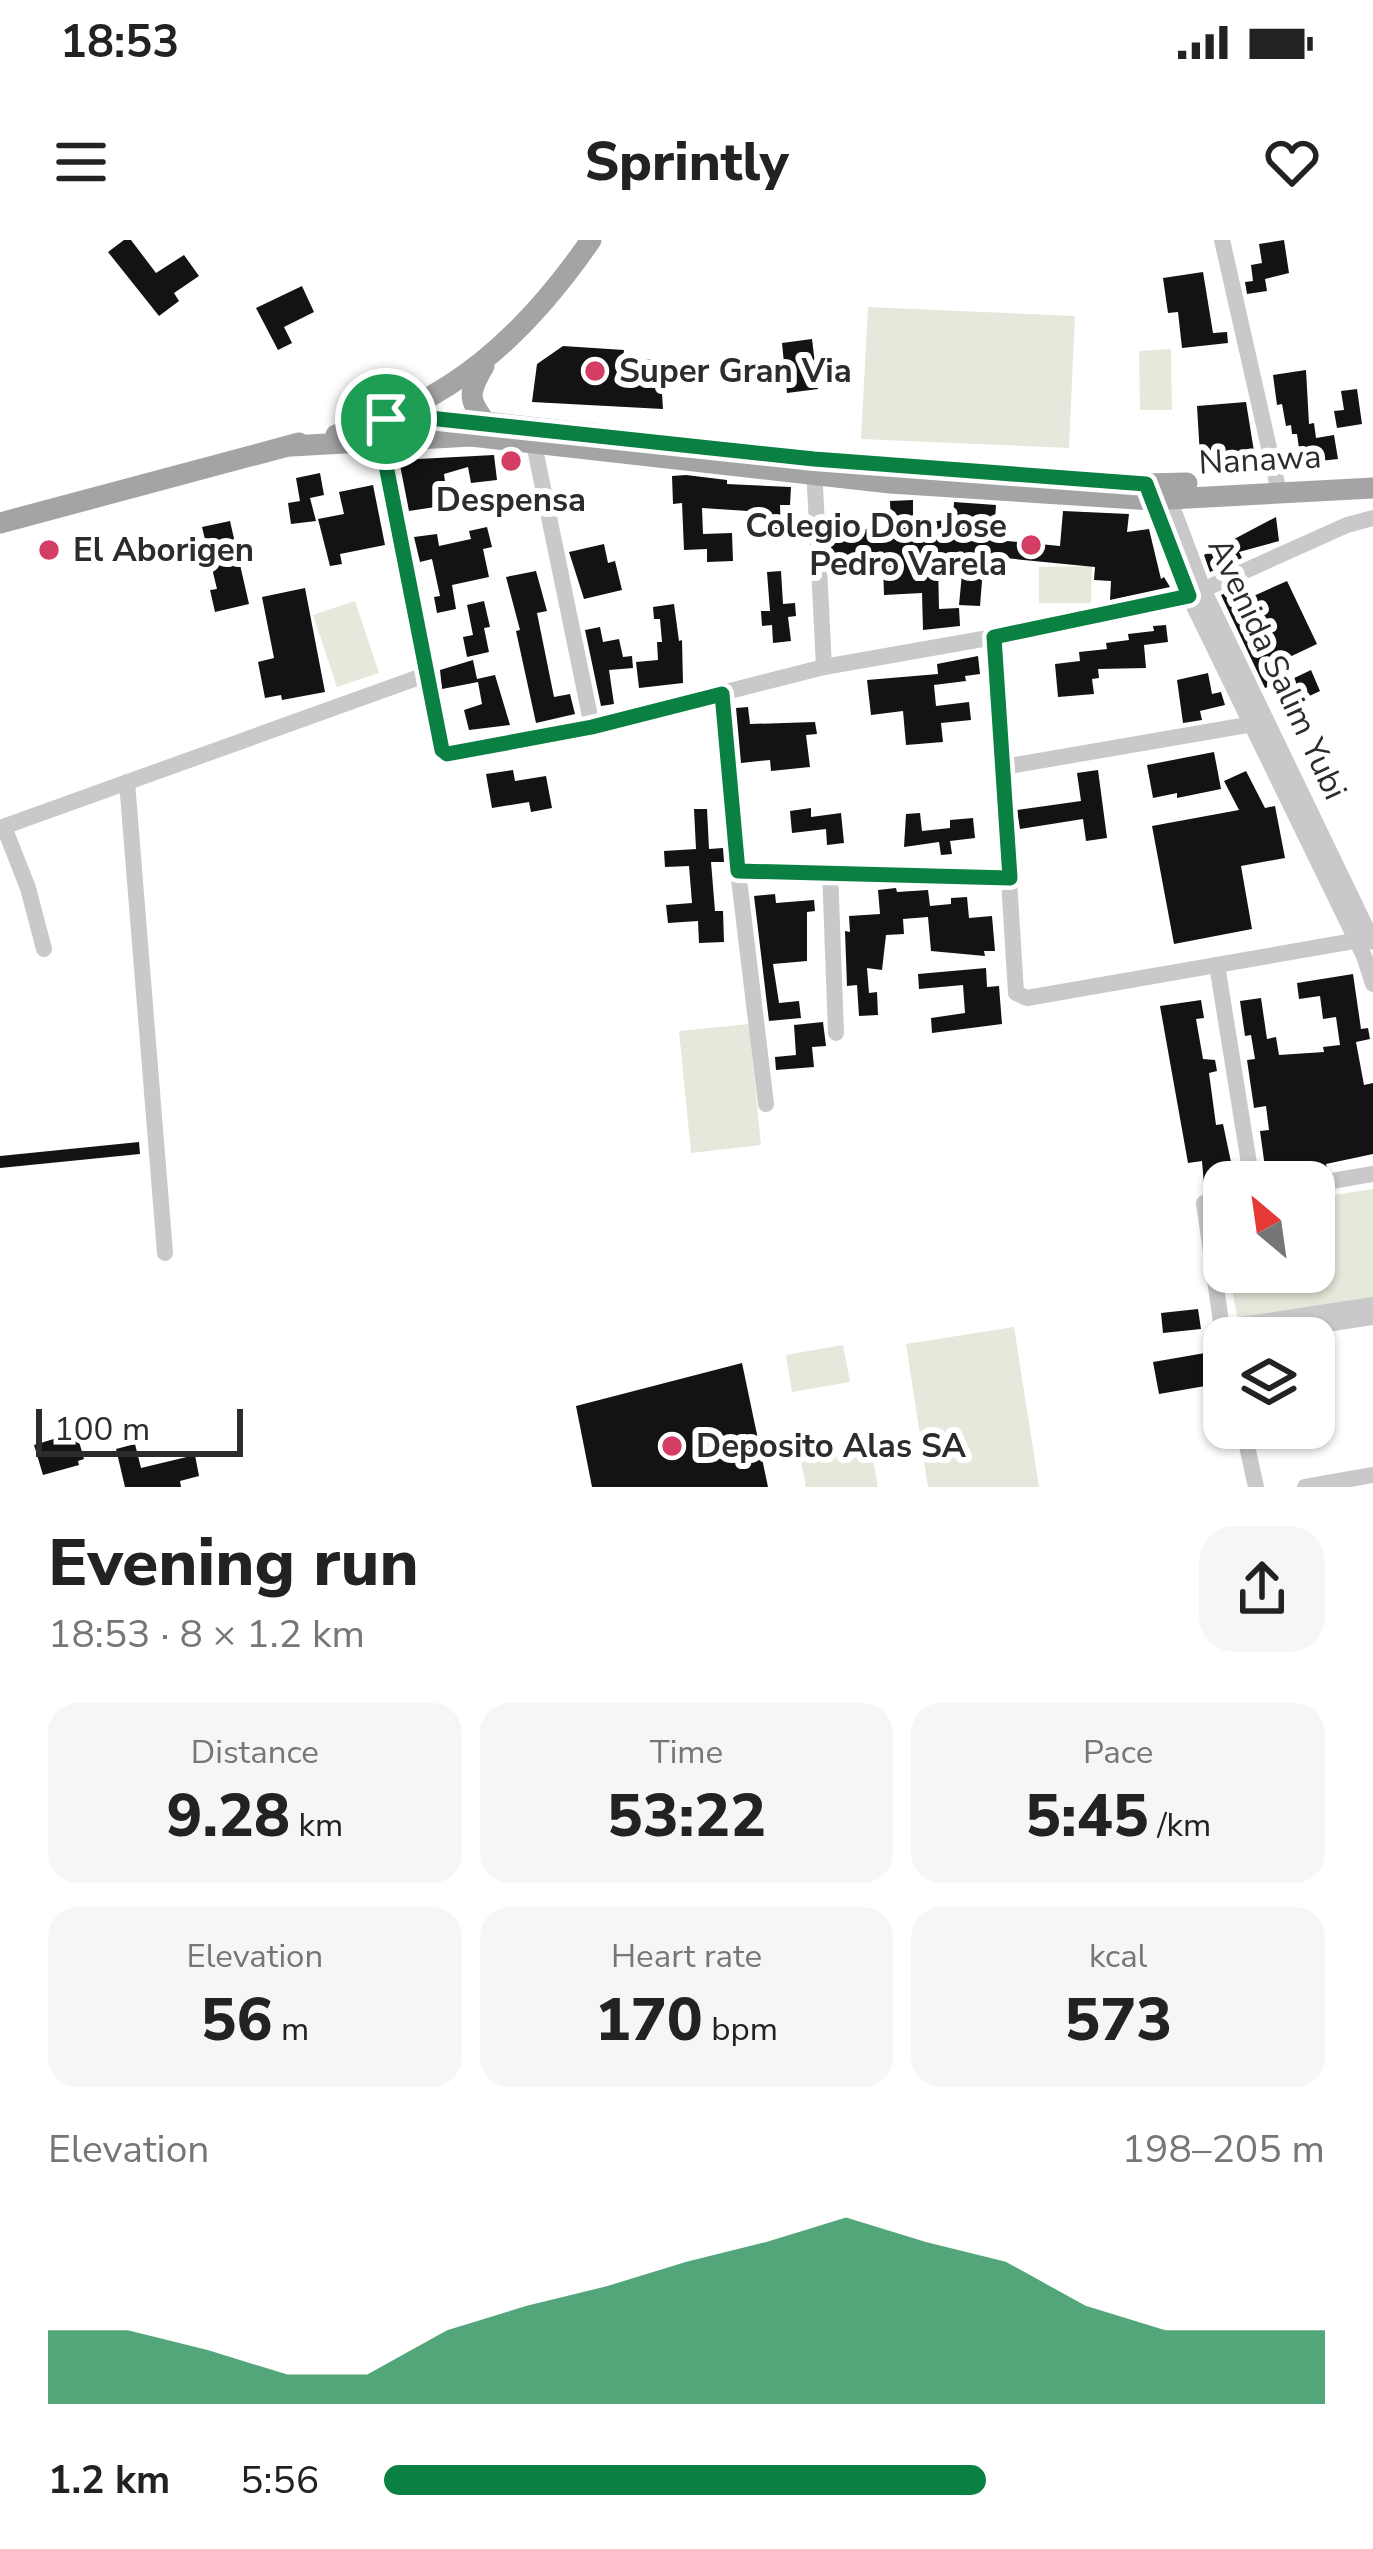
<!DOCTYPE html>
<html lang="en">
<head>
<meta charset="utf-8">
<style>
  :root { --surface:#fff; --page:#f6f6f6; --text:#222; --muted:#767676; --accent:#0b8043 }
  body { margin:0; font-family:"Nunito Sans",sans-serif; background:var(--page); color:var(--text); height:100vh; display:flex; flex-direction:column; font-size:45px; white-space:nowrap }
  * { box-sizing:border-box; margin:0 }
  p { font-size:39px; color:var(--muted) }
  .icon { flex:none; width:66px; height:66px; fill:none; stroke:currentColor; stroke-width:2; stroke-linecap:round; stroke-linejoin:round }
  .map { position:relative; height:1247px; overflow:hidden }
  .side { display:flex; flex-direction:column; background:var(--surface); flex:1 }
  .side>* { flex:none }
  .needle { width:78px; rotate:331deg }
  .tools { position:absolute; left:1203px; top:921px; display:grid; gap:24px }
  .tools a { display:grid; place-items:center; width:132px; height:132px; border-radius:24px; background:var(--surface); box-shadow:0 3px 9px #0004; font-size:60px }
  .scale { position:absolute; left:36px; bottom:30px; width:207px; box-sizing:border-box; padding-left:12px; border:6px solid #2c2c2c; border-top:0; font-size:33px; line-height:42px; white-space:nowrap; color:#2c2c2c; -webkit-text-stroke:9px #fff; paint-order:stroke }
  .pin { position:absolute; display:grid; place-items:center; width:102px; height:102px; color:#fff; margin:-51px; border:6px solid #fff; border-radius:50%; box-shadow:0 3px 12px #0007 }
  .round { display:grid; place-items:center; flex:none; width:126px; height:126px; border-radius:36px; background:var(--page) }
  .head { display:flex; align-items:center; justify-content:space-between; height:204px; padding:0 48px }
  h1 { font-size:66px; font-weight:800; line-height:90px }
  .metrics { display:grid; grid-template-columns:repeat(3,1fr); gap:18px; height:204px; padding:12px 48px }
  .metrics div { display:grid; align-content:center; border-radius:30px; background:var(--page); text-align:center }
  .metrics b { font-size:60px; font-weight:800 }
  .metrics small { font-size:33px; font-weight:400 }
  .metrics p { font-size:33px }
  .chart { height:336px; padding:24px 48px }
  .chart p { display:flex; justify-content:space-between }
  .chart svg { width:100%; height:216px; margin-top:12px; fill:var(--accent); opacity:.7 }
  ul { padding:0 48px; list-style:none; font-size:39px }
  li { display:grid; grid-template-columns:192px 144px 1fr; align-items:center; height:90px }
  li i { height:30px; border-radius:15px; background:var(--accent) }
  .status { display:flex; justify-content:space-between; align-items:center; height:84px; padding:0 60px; background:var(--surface); direction:ltr }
  .status svg { height:33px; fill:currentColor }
  header { display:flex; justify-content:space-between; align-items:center; height:156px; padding:0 48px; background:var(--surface); font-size:54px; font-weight:800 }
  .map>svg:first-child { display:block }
</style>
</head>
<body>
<div class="status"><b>18:53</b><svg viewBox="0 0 49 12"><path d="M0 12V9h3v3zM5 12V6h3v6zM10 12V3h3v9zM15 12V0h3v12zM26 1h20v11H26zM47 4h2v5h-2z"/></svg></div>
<header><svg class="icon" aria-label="menu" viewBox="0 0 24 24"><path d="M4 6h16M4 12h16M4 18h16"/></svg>Sprintly<svg class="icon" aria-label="heart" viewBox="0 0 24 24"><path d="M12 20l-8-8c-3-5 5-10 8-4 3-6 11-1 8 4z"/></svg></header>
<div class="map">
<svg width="1373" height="1247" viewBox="0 0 1373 1247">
  <rect width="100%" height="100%" fill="#fff"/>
  <g fill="#e5e9db">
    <path d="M868 67 1075 76 1069 208 861 199Z"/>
    <path d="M1171 109 1172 170H1140L1139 111Z"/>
    <path d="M1092 326 1091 363H1039V327Z"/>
    <path d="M355 361 379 433 337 447 313 375Z"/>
    <path d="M749 784 761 905 691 913 679 791Z"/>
    <path d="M1373 949V1065L1238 1081 1229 1032H1314V958Z"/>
    <path d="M1014 1087 1039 1247H928L906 1104Z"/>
    <path d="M843 1105 850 1142 792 1152 786 1115Z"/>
    <path d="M871 1209 878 1247H806L801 1221Z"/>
  </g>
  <g fill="#131313">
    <path d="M124 0H131L156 33 184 15 199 36 174 53 179 61 159 76 108 12Z"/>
    <path d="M1284 0 1289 33 1265 39 1267 51 1247 54 1245 42 1253 41 1251 25 1262 23 1259 4Z"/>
    <path d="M1203 32 1213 93 1227 92 1228 103 1182 108 1178 72 1168 73 1163 38Z"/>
    <path d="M302 46 314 72 284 87 292 103 278 110 256 68Z"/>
    <path d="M812 99 818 149 787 153 782 103Z"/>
    <path d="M563 106 624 110 623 118 655 120 654 138H661L663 169 532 162 537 124Z"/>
    <path d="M1306 130 1309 184 1314 183 1316 198 1334 195 1338 219 1301 223 1297 194H1292L1291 185 1286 186 1282 164 1277 165 1273 135Z"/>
    <path d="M1357 149 1362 184 1337 188 1334 171 1344 170 1341 151Z"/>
    <path d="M1246 162 1257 230 1201 233 1197 166Z"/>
    <path d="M494 215 497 240 471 243 468 227 444 234 448 265 409 271 399 220Z"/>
    <path d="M320 233 324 255 310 258 316 281 291 284 288 263 300 261 296 238Z"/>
    <path d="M686 235 727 240V244L791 247 790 265H780L781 297 764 298 763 272 702 268 703 294 732 293 733 321 707 322V309L684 310 682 263 673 264 672 236Z"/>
    <path d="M373 245 385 305 340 314 342 324 330 326 318 279 344 274 339 252Z"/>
    <path d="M913 260V284L953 279 954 262 996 265 995 279 987 278 986 299 1060 306 1063 271 1129 274 1127 292 1149 289 1161 339 1164 337 1170 347 1110 360 1111 341 1094 340 1095 327 984 316 980 366 959 365 963 323H938L939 369 959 368 960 386 923 390 922 353 884 355 883 324 832 325 830 290 891 288 890 261Z"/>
    <path d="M1276 277 1279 301 1239 312 1242 318 1210 332 1204 315Z"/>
    <path d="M230 281 249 364 215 372 210 350 217 349 202 287Z"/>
    <path d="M487 287 492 307 483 309 489 337 452 345 456 369 437 373 434 357 440 356 432 319 420 322 414 297 437 294 439 306 471 299 469 291Z"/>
    <path d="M604 304 608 323 615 321 622 350 584 359 569 312Z"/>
    <path d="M536 331 547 371 537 373 554 457 570 454 575 474 536 483 516 391 520 390 506 337Z"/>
    <path d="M781 331 783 364 795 363 796 376 788 377 791 401 773 403 772 385 762 386 761 371H770L767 332Z"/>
    <path d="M1287 341 1317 404 1279 422 1288 441 1311 430 1320 451 1286 467 1275 444 1265 448 1221 355 1244 345 1249 358Z"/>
    <path d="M305 348 325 452 282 460 281 455 265 458 258 422 274 418 262 357Z"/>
    <path d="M484 361 490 387 484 388 489 412 467 417 463 397 473 395 467 365Z"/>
    <path d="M674 364 679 401 682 400 683 443 639 448 636 422 658 420 657 402H662L660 379H654L653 367Z"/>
    <path d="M1166 385 1168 402 1144 405 1146 428 1098 429 1099 438 1092 439 1094 454 1058 457 1055 424 1080 421 1079 412 1107 409 1106 403 1129 400 1128 394 1154 391 1153 386Z"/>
    <path d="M600 387 603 402 619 399 623 417 632 416 633 428 609 430 614 464 601 466 585 390Z"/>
    <path d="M978 416 980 434 965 436 966 441 934 445 936 466 969 462 971 480 941 483 943 502 906 505 903 471 871 475 867 440 938 434 937 424Z"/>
    <path d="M473 420 477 439 495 435 510 485 469 490 464 470 482 464 478 442 442 449 440 430Z"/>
    <path d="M1208 433 1212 454 1221 452 1225 465 1200 471 1202 480 1183 483 1177 440Z"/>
    <path d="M748 467 750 484 815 482 817 494 806 495 810 527 771 531 770 520 741 523 736 468Z"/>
    <path d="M1214 512 1221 549 1177 558V553L1153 558 1147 525Z"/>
    <path d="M513 530 515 541 546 536 552 568 531 572 529 562 492 568 486 534Z"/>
    <path d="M1098 530 1107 598 1086 601 1083 579 1020 589 1017 570 1081 561 1077 533Z"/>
    <path d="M1246 531 1265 568 1275 566 1285 618 1241 626 1252 689 1174 704 1152 586 1239 570 1224 541Z"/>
    <path d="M811 568V577L841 573 844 603 827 605 826 589 792 593 790 571Z"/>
    <path d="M694 569H707L709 609 723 608 724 622H711L715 671H723L724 702 699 703 698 681 668 683 666 665 692 663 689 626 665 627 664 611 696 609Z"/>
    <path d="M920 573 922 591 950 588V580L973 578 975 598 950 601 952 614 941 615 939 602 904 607 906 574Z"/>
    <path d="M896 648 897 652 928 650 930 666 951 664V658L967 657 969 678 992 676 995 711H984L985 716 931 711 928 677 903 679 904 694 886 695 882 730 867 728 869 753 877 752 878 775 859 776 857 745 847 746 845 691 850 692 849 676 880 674 878 650Z"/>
    <path d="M775 654 776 663 814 660 815 671 807 672V721L773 724 779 763 799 761 801 778 769 781 754 656Z"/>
    <path d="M986 728 987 747 999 746 1002 784 932 793 931 778 965 773 963 745 919 749 918 734Z"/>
    <path d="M1353 734 1361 789 1368 788 1370 799 1356 802 1364 845 1373 843V914L1326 924 1327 929 1300 935V938L1267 942 1260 891 1269 890 1266 866 1254 868 1247 820 1255 819 1251 795 1245 796 1240 761 1261 758 1267 799 1276 797 1279 815 1324 812 1323 807 1340 805 1336 777 1323 779 1320 756 1299 759 1297 743Z"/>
    <path d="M1201 760 1204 778 1196 779 1203 819 1215 820 1217 831 1209 833 1216 885 1223 884 1235 941 1204 945 1202 921 1188 923 1160 766Z"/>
    <path d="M823 782 826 806 812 807 814 827 776 830 775 817 796 815 794 785Z"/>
    <path d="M139 902 140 914 0 928V916Z"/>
    <path d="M1198 1069 1201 1089 1163 1093 1161 1073Z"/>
    <path d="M1205 1113 1211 1145 1159 1154 1153 1122Z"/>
    <path d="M742 1123 768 1247H592L576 1166Z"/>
    <path d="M70 1194 72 1200 78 1198 84 1219 78 1221 79 1225 43 1235 34 1205Z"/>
    <path d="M135 1204 141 1228 195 1215 199 1236 180 1241 181 1247H125L116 1209Z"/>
  </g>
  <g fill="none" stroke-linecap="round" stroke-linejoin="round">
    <g stroke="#c9c9c9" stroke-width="16">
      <path d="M1222 0 1279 252"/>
      <path d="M381 191 439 503 447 514 592 486 824 427 994 397 1189 356 1347 285 1373 278"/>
      <path d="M534 204 592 486"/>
      <path d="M814 226 824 427"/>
      <path d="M1148 250 1189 356 1364 716 1373 744"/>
      <path d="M1166 250 1203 349 1373 702"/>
      <path d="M994 397 1016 753 1027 758 1371 698"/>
      <path d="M722 454 738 631 766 864"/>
      <path d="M1003 527 1253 484"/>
      <path d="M127 542 165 1013"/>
      <path d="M4 587 28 648 44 709"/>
      <path d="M0 588 428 434"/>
      <path d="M738 631 1010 638"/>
      <path d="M830 631 836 793"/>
      <path d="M1217 725 1252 942"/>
      <path d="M1314 944 1373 934"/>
      <path d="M1224 959 1204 963 1224 1103"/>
      <path d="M1221 1088 1373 1065"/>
      <path d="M1236 1098 1373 1077"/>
      <path d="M1243 1188 1256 1247"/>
      <path d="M1305 1247 1373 1235"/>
    </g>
    <g stroke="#a4a4a4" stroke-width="21">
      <path d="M484 126C466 156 469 160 489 187"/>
      <path d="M386 179 486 182 814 219 1146 244 1187 243"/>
      <path d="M336 195C450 164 525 96 591 0"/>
      <path d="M291 206 471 196 890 243 1152 260 1373 248"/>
      <path d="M0 283 299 203"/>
    </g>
  </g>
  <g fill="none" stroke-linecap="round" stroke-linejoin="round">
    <g stroke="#fff" stroke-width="24">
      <path id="route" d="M429 178 814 219 1146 244 1189 356 994 397 1010 638 738 631 722 454 592 487 447 514 442 510 381 200 386 179Z"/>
    </g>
    <use href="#route" stroke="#0b8043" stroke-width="15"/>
  </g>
  <g fill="#d43d64" stroke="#fff" stroke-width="4.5">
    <circle cx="595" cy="131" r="12"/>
    <circle cx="511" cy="221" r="12"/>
    <circle cx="1031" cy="305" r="12"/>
    <circle cx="49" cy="310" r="12"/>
    <circle cx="672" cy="1206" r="12"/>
  </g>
  <g text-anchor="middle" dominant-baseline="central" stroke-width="12" stroke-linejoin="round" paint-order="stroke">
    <g font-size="33" font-weight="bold" fill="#2c2c2c" stroke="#fff" text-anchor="start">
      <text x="619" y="131">Super Gran Via</text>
      <text x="511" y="260" text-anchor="middle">Despensa</text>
      <text x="1007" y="286" text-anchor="end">Colegio Don Jose<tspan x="1007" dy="38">Pedro Varela</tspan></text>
      <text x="73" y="310">El Aborigen</text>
      <text x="696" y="1206">Deposito Alas SA</text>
    </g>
    <g font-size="33" fill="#2c2c2c" stroke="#fff">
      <text transform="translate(1260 220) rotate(-3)">Nanawa</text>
      <text transform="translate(1277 429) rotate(65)">Avenida Salim Yubi</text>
    </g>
  </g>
</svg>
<div class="tools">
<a><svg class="needle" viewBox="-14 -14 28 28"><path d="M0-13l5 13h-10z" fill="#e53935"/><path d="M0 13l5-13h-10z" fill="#767676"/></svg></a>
<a><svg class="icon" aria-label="layers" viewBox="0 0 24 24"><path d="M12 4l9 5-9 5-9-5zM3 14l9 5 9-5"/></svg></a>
</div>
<div class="scale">100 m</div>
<div class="pin" style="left:386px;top:179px;background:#1e9e55"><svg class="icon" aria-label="arrive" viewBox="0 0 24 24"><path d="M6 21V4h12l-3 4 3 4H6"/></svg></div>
</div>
<section class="side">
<div class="head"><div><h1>Evening run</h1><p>18:53 · 8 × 1.2 km</p></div><a class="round"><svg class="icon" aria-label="share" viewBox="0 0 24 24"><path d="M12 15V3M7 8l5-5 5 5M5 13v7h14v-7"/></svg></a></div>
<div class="metrics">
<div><p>Distance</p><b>9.28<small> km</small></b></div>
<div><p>Time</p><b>53:22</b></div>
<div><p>Pace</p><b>5:45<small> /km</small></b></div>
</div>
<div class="metrics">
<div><p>Elevation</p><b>56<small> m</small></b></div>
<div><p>Heart rate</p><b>170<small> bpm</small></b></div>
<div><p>kcal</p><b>573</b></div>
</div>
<div class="chart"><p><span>Elevation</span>198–205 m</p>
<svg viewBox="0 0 160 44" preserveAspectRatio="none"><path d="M0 44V29L10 29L20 33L30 38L40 38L50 29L60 24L70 20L80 15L90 11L100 6L110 11L120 15L130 24L140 29L150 29L160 29V44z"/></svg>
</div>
<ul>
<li><b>1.2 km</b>5:56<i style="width:64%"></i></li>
</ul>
</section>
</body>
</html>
